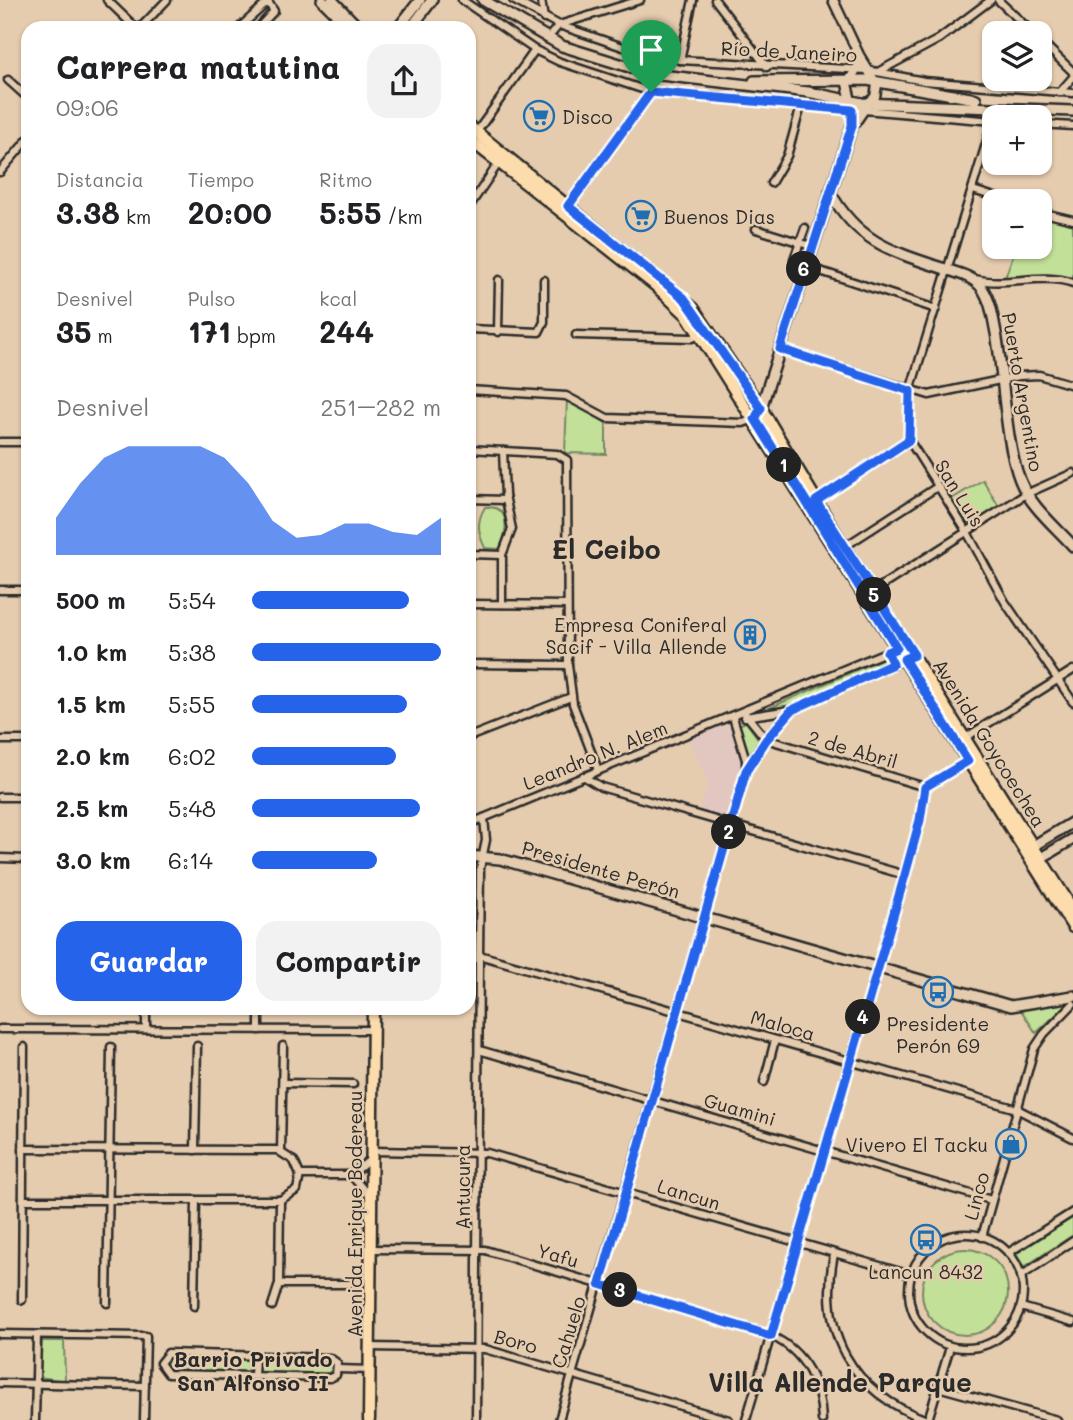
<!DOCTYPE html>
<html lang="es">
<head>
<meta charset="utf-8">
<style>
  :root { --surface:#fff; --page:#f2f2f2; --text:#202124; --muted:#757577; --accent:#2563eb }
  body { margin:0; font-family:Mali,sans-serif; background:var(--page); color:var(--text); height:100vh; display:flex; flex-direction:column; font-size:26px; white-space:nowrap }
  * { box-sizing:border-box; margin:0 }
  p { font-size:23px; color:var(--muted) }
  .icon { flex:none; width:38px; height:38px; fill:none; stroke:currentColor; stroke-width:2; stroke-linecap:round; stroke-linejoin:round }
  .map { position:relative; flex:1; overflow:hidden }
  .panel { position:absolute; left:21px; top:21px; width:455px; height:994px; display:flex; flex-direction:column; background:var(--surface); border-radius:21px; box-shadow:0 2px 5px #0004 }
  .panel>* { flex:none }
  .buttons { position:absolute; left:982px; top:21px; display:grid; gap:14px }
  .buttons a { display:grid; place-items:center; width:70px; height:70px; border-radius:14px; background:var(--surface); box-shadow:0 2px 5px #0004; font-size:35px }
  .pin { position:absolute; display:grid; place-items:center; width:60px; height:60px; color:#fff; margin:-72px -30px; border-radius:50% 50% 50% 0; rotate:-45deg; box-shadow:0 0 7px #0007 }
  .pin .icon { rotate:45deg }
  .km { position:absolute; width:35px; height:35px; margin:-18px; border-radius:50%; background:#222; color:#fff; font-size:19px; line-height:35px; text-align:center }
  .round { display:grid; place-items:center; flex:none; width:74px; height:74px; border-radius:21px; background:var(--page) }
  .summary { display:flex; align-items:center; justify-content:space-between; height:119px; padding:0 35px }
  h1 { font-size:32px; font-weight:700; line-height:52px }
  .stats { display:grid; grid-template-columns:repeat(3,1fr); gap:10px; height:119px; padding:7px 35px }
  .stats div { display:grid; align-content:center }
  .stats b { font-size:30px; font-weight:700 }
  .stats small { font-size:19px; font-weight:400 }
  .stats p { font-size:19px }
  .chart { height:196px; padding:14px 35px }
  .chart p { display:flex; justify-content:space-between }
  .chart svg { width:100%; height:126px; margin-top:7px; fill:var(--accent); opacity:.7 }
  .action { display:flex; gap:14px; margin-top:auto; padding:14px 35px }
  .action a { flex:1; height:80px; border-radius:21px; background:var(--accent); color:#fff; font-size:28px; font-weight:700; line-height:80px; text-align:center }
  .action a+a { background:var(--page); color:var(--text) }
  ul { padding:0 35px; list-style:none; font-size:23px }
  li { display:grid; grid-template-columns:112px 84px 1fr; align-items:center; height:52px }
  li i { height:18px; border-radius:9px; background:var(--accent) }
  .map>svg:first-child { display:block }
</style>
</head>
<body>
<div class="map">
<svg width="1073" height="1420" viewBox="0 0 1073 1420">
  <rect width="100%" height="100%" fill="#e6ccae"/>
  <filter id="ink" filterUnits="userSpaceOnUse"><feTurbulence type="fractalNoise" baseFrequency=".0143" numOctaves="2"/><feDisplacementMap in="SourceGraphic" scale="14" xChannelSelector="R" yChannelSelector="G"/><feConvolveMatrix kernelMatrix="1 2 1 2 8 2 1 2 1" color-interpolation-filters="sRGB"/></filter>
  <g filter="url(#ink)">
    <path fill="#e1c7c0" d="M731 723 742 763 728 819 699 811 708 783 688 739Z"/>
    <g fill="#c2e098" stroke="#768662" stroke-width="2">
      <path d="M1040 214 1073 222V280L1046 275 1005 278 1016 247H1040Z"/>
      <path d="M567 399 606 423V454L565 453Z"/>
      <path d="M983 480 1001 510 968 529 950 500Z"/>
      <path d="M485 507C512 505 507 532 500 549L485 548C478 533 476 522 485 507Z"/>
      <path d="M886 657 890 663 793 705 758 713Z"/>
      <path d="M746 722 759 740 748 757 738 725Z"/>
      <path d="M1073 999 1036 1033 1019 1007Z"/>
      <path d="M1073 1217V1235L1024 1267 1016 1254Z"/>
      <circle cx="965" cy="1292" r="43"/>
      <path d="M42 1341H64L65 1381 39 1377Z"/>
      <path d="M168 1355 248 1357V1373L171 1370 164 1364Z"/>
      <path d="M258 1358 328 1362 332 1370 327 1374 257 1372Z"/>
    </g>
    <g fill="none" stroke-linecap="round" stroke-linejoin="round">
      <g stroke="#2b2b2b" stroke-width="11">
        <g id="minor">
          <path d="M107 0 136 28"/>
          <path d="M462 0 535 50 560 62 651 92 994 121"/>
          <path d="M513 0 559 25 623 47 680 60 867 70 924 81 1073 93"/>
          <path d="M541 0 544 19"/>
          <path d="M715 0 767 67"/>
          <path d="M998 0 1033 33"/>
          <path d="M140 28 167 0"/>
          <path d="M239 28 268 2 274 11 258 28"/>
          <path d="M547 39 559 25 640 0"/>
          <path d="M1040 40 1073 72"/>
          <path d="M680 60 693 0"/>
          <path d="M878 72 939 39 991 0"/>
          <path d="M8 80 28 98"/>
          <path d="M1060 92 1073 77"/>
          <path d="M993 121 910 391 909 440 967 532 1005 602 1073 702"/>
          <path d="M1040 124 1073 126"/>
          <path d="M476 133 535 50"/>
          <path d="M0 172 28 139"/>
          <path d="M771 183 787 156 801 106"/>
          <path d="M973 190 1007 201"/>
          <path d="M568 206 651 92"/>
          <path d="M469 207 498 164"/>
          <path d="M1040 212 1073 220"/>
          <path d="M756 229 811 246"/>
          <path d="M794 259 805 228"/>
          <path d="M805 266 936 309"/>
          <path d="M975 279C1007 287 1041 272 1073 283"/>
          <path d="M469 329 539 332 544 322V280"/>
          <path d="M498 332 499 280"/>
          <path d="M576 335 692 338 702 335"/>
          <path d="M780 349 929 395 1019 376 1039 375 1073 385"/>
          <path d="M469 390 566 396 607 418 743 423 754 419"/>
          <path d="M0 442H28"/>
          <path d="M469 449 557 454 567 460 568 665 573 704 598 770"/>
          <path d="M469 499 505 500"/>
          <path d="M816 501 909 440"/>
          <path d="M844 547 937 487"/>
          <path d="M469 554 502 555"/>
          <path d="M0 590H28"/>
          <path d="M872 592 1026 494 1073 473"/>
          <path d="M469 604 567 605"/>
          <path d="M502 604V555L512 529 505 495 503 451"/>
          <path d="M469 664 568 665"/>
          <path d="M744 712 766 739 925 787"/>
          <path d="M745 717 790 710"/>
          <path d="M469 737 571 697"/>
          <path d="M965 738 1073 670"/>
          <path d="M0 740H28"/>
          <path d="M747 770 766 739 792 710 905 659"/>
          <path d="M583 776 601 787 905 875"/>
          <path d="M925 787 968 761"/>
          <path d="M0 797H28"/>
          <path d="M469 824 898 647"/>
          <path d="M0 858 28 859"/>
          <path d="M479 955 1017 1109 1073 1138"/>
          <path d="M0 1029 373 1030"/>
          <path d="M146 1029V1008"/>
          <path d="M259 1030V1008"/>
          <path d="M479 1050 991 1200"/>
          <path d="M764 1082 775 1040"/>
          <path d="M283 1083 353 1084"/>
          <path d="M23 1149 277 1150 294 1161 300 1175"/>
          <path d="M195 1150 197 1046"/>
          <path d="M372 1151 487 1153 911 1275"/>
          <path d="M281 1152 283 1046"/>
          <path d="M351 1175 370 1197"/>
          <path d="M23 1200H280"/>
          <circle cx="966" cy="1291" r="57"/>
          <path d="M982 1237 1034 1049 1044 1034 1073 1004"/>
          <path d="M372 1249 485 1250 771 1336C805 1351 821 1385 822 1420"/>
          <path d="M1008 1253 1073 1212"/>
          <path d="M834 1254C818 1333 851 1392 927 1420"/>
          <path d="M1021 1276 1073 1241"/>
          <path d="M279 1284H349"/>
          <path d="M22 1300 24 1047"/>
          <path d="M107 1303 111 1047"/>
          <path d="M194 1306 196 1200"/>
          <path d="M272 1306 279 1284 280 1200 297 1190 300 1175H351L372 1158"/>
          <path d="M1021 1307 1073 1322"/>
          <path d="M0 1334 146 1336 144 1420"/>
          <path d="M370 1347 485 1349 729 1420"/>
          <path d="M168 1353 330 1358 337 1363 336 1375 330 1378 168 1374 160 1363Z"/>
          <path d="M339 1369 370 1370"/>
          <path d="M254 1376 255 1356"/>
          <path d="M0 1383 145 1386"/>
          <path d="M938 1387 1057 1420"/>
          <path d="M35 1420 37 1336"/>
          <path d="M476 1420 479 955 480 869 486 840 484 818"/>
          <path d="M559 1420 746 771V760L733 717"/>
          <path d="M746 1420 905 875 920 820 925 787"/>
          <path d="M928 1420 950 1347"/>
        </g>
      </g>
      <g stroke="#2b2b2b" stroke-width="13">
        <g id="tertiary">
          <path d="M833 0 859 55 877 85 875 97 868 103"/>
          <path d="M851 101 847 84 859 65V56"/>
        </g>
      </g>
      <g stroke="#2b2b2b" stroke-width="14">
        <g id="secondary">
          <path d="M322 0 350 28"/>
          <path d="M332 0 359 28"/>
          <path d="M483 0 562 46 652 74 808 92 862 103 1073 111"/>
          <path d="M398 28 420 0"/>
          <path d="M411 28 432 0"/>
          <path d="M754 81 867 80 976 99"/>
          <path d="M830 192C858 243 894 252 945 269 958 273 974 277 982 288 991 301 993 318 996 333 1004 376 1005 443 1020 480 1030 506 1055 526 1073 546"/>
          <path d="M755 419 761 408 852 126 868 103"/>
          <path d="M1034 853 1033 846 1073 822"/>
          <path d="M1035 855 1041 858 1073 839"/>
          <path d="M469 856 500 859 1011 1006 1073 996"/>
        </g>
      </g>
      <g stroke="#2b2b2b" stroke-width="15">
        <g id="primary">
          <path d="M469 126 693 308 761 408 844 547 1073 910"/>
          <path d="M469 139 655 285 687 315 1073 927"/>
          <path d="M369 1420 373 1008"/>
        </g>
      </g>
      <use href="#minor" stroke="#e6ccae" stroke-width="6"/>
      <use href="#tertiary" stroke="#e6ccae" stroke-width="8"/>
      <use href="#secondary" stroke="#e6ccae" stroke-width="9"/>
      <use href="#primary" stroke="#fcdcac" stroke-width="10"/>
    </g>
  </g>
  <g fill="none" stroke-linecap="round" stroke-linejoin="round" filter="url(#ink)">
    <g stroke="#fff" stroke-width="14">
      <path id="route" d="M651 92 852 110V126L780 349 910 391 909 440 816 501 914 655 904 659 968 761 925 787 920 820 905 875 771 1336 600 1284 746 771 766 740 792 710 893 664 887 652 897 648 755 419 761 408 684 298 568 206Z"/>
    </g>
    <use href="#route" stroke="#2563eb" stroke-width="9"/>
  </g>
  <defs>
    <g id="supermarket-ring" transform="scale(1.575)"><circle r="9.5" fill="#e6ccae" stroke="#1f6fb2" stroke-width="1.5"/><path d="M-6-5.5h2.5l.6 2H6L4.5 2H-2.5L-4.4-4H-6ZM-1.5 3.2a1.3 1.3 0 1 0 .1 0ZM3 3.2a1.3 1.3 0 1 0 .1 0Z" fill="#1f6fb2"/></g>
    <g id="building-ring" transform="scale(1.575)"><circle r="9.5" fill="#e6ccae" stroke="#1f6fb2" stroke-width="1.5"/><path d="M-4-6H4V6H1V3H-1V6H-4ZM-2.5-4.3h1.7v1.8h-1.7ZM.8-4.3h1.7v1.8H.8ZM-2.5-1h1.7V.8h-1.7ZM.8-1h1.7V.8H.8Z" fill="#1f6fb2"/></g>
    <g id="bus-ring" transform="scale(1.575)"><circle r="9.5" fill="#e6ccae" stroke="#1f6fb2" stroke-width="1.5"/><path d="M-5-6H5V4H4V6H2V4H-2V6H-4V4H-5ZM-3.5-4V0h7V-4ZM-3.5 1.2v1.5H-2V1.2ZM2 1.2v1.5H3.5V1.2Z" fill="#1f6fb2"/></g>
    <g id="shop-ring" transform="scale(1.575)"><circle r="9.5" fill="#e6ccae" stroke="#1f6fb2" stroke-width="1.5"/><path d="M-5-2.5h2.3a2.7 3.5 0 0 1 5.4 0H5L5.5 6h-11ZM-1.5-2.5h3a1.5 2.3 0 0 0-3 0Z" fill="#1f6fb2"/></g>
  </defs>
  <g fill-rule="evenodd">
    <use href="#supermarket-ring" x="539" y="116"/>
    <use href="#supermarket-ring" x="641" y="216"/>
    <use href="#building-ring" x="750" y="635"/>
    <use href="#bus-ring" x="938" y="992"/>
    <use href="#shop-ring" x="1011" y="1144"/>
    <use href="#bus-ring" x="926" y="1240"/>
  </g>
  <g text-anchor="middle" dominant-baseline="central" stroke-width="5" stroke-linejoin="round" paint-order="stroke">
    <g font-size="19" fill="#2b2b2b" stroke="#e6ccae">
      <text transform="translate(789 51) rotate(3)">Río de Janeiro</text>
      <text transform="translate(1023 392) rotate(80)">Puerto Argentino</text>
      <text transform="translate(960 493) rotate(58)">San Luis</text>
      <text transform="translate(990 743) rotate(58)">Avenida Goycoechea</text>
      <text transform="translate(853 749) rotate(16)">2 de Abril</text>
      <text transform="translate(595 755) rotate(-22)">Leandro N. Alem</text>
      <text transform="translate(601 869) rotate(16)">Presidente Perón</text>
      <text transform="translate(783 1025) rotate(16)">Maloca</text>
      <text transform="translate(740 1109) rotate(16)">Guamini</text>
      <text transform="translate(462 1187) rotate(-90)">Antucura</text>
      <text transform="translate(689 1194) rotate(17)">Lancun</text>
      <text transform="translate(976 1196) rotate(-75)">Linco</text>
      <text transform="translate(354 1214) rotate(-90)">Avenida Enrique Bodereau</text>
      <text transform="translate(558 1255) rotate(16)">Yafu</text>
      <text transform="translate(568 1332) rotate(-73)">Cahuelo</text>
      <text transform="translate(516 1341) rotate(15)">Boro</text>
    </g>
    <g font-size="19" fill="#2b2b2b" stroke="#e6ccae" text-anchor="start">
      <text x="562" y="116">Disco</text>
      <text x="664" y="216">Buenos Dias</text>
      <text x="727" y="624" text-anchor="end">Empresa Coniferal<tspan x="727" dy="22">Sacif - Villa Allende</tspan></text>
      <text x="938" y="1023" text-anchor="middle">Presidente<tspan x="938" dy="22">Perón 69</tspan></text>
      <text x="988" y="1144" text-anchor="end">Vivero El Tacku</text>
      <text x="926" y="1271" text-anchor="middle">Lancun 8432</text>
    </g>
    <g font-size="21" font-weight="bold" fill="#2b2b2b" stroke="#e6ccae">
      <text x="253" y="1358">Barrio Privado<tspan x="253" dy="24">San Alfonso II</tspan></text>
    </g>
    <g font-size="26" font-weight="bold" fill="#2b2b2b" stroke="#e6ccae">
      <text x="606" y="549">El Ceibo</text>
      <text x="840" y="1382">Villa Allende Parque</text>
    </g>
  </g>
</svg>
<div class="buttons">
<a><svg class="icon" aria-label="layers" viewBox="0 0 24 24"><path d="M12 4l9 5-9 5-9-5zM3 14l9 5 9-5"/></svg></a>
<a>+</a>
<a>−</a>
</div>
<div class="pin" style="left:651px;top:92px;background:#1e9e55"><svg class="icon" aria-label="arrive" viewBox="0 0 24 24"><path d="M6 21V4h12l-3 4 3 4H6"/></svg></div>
<b class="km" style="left:784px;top:465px">1</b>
<b class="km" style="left:729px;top:832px">2</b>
<b class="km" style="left:620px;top:1290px">3</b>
<b class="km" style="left:863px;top:1017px">4</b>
<b class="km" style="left:874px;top:595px">5</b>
<b class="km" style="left:804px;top:269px">6</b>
<section class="panel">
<div class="summary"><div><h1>Carrera matutina</h1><p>09:06</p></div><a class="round"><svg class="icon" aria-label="share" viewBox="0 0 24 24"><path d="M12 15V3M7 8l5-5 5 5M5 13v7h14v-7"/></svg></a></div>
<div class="stats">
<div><p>Distancia</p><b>3.38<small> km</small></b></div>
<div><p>Tiempo</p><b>20:00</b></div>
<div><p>Ritmo</p><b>5:55<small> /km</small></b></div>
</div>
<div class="stats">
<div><p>Desnivel</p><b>35<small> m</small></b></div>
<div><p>Pulso</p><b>171<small> bpm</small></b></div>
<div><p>kcal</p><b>244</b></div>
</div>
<div class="chart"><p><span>Desnivel</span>251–282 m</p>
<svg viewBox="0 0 160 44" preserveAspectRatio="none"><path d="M0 44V31L10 19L20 10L30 6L40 6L50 6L60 6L70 10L80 19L90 32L100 38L110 37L120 33L130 33L140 36L150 37L160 31V44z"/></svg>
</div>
<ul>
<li><b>500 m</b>5:54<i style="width:83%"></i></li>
<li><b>1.0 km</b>5:38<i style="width:100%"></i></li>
<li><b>1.5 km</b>5:55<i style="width:82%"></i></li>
<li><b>2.0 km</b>6:02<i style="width:76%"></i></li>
<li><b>2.5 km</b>5:48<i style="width:89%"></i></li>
<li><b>3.0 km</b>6:14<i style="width:66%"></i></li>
</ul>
<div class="action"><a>Guardar</a><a>Compartir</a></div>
</section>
</div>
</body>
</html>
